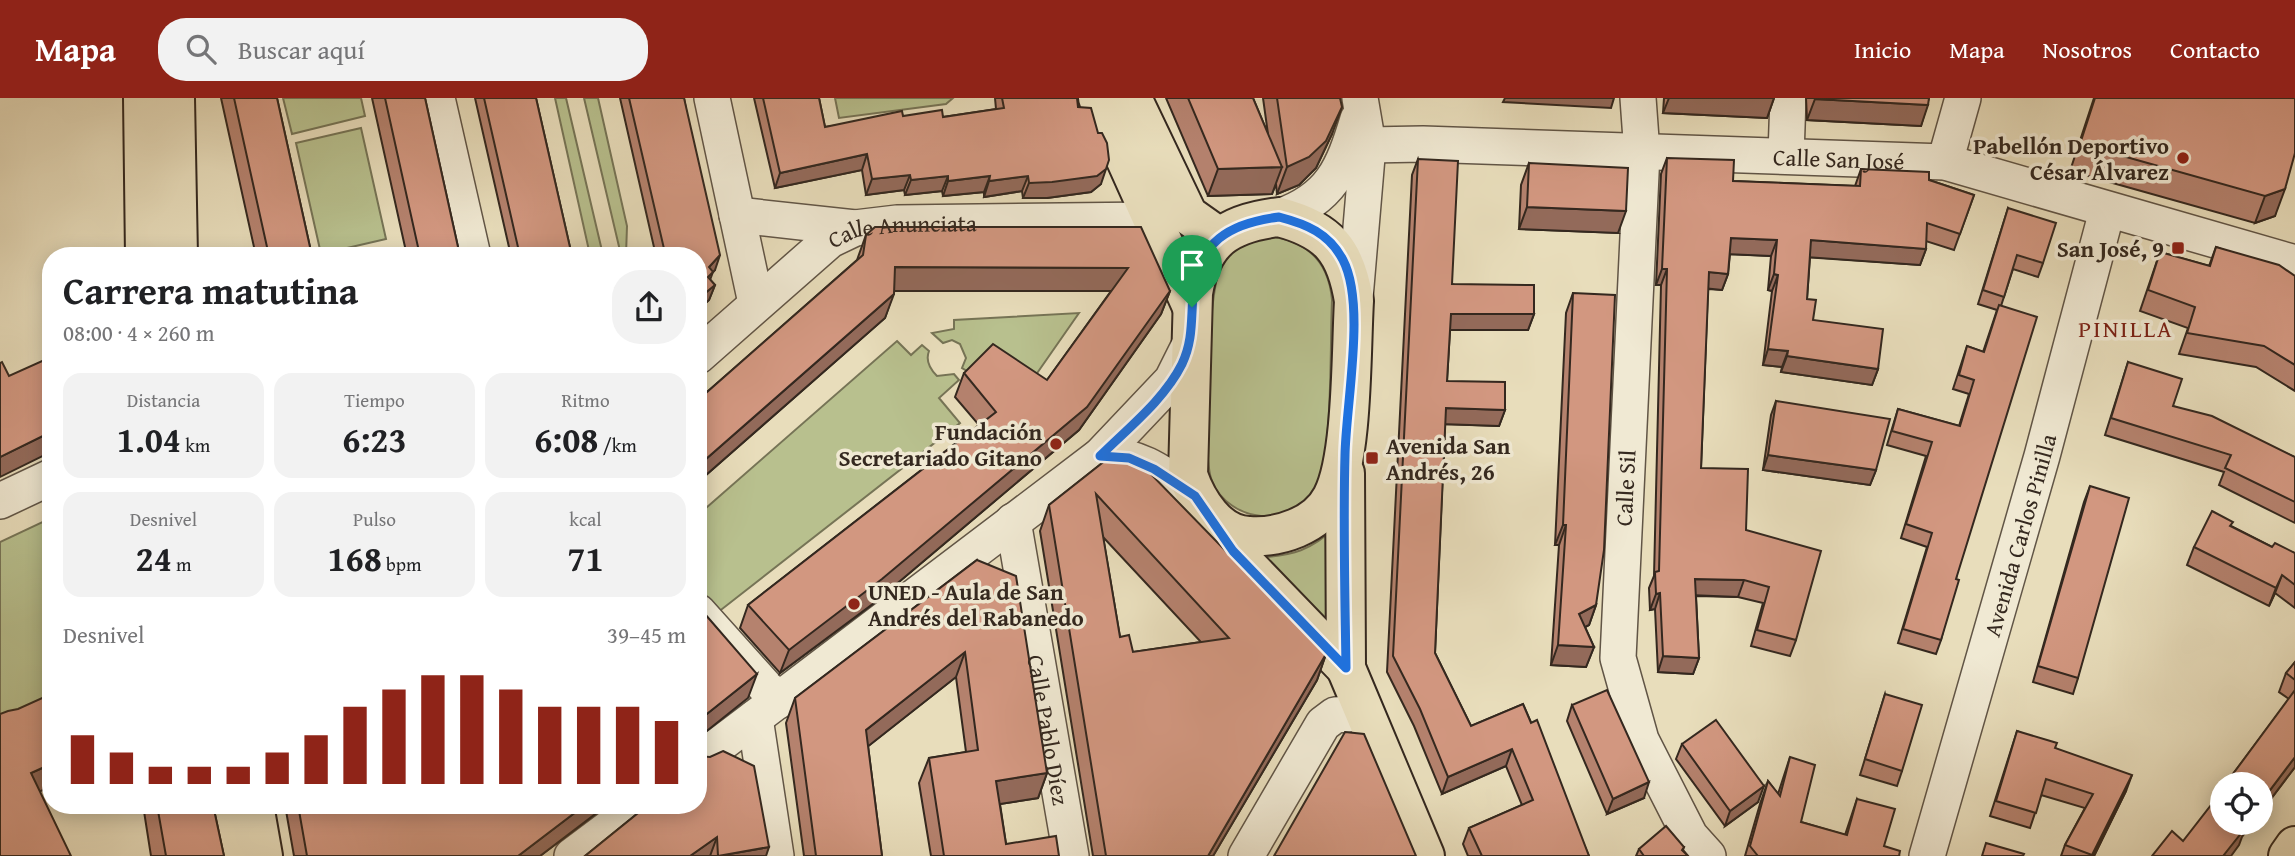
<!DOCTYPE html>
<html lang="es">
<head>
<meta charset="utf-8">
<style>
  :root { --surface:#fff; --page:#f2f2f2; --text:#202124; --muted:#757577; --accent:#8f2418 }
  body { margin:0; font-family:"Gentium Book Plus",serif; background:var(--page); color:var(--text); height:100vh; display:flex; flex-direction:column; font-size:26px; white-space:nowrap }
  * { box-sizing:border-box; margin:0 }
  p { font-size:23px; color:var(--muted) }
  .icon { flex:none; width:38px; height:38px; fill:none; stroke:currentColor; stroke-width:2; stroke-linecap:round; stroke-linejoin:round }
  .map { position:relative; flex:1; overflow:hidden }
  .drawer { position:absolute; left:42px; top:149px; width:665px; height:567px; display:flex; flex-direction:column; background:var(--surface); border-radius:28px; box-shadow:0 4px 18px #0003 }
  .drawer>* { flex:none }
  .fabs { position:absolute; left:2210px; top:674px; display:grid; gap:14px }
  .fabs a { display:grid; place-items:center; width:63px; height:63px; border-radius:50%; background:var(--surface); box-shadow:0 4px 18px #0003; font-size:35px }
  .pin { position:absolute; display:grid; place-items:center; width:60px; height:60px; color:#fff; margin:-72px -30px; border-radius:50% 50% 50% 0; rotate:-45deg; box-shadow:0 0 7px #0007 }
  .pin .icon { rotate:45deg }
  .round { display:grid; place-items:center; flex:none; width:74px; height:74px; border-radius:28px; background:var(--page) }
  .headline { display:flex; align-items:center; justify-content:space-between; height:119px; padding:0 21px }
  h1 { font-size:38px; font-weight:700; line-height:52px }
  .stats { display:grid; grid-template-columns:repeat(3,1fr); gap:10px; height:119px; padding:7px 21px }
  .stats div { display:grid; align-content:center; border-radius:18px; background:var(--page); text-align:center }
  .stats b { font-size:35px; font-weight:700 }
  .stats small { font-size:19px; font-weight:400 }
  .stats p { font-size:19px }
  .chart { height:196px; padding:14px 21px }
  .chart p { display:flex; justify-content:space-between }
  .chart svg { width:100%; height:126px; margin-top:7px; stroke:var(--accent); stroke-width:6 }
  header { display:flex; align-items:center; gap:42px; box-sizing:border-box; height:98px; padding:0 35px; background:var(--accent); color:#fff }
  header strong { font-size:33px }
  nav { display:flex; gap:38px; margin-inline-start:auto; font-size:24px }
  .search { width:490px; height:63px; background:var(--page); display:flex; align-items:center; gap:18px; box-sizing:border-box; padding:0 24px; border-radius:28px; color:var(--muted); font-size:26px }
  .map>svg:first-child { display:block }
</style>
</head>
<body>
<header>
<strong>Mapa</strong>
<div class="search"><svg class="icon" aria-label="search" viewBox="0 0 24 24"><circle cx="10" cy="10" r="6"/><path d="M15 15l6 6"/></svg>Buscar aquí</div>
<nav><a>Inicio</a><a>Mapa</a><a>Nosotros</a><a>Contacto</a></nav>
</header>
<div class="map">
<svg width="2295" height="758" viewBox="0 0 2295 758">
  <rect width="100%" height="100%" fill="#e8ddbb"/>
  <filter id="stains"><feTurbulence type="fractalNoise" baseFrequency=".00286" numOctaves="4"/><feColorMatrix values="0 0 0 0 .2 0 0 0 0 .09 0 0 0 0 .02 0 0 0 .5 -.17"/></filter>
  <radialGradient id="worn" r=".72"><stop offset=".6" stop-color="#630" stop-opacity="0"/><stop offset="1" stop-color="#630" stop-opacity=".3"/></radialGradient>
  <g fill="#b8c08e" stroke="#767456" stroke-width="2">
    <path d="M283 0H361L365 18 292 36Z"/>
    <path d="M555 0H566L603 157H590Z"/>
    <path d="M584 0H598L627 128 626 157H621Z"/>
    <path d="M835 0H953L946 6 839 20Z"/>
    <path d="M361 30 386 141 321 156 296 45Z"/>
    <path d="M1275 139C1310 145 1329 166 1332 202 1330 242 1333 361 1316 391 1305 409 1281 420 1261 418 1240 416 1220 403 1212 383 1201 359 1208 190 1221 168 1233 148 1253 141 1275 139Z"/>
    <path d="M1079 215 1033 281 967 273 962 270 966 260 960 246 952 242 943 245 932 235 954 231V222Z"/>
    <path d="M897 243 911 257 922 247 929 253C925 263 930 271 937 278L954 276 959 282 939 300 960 325 717 515 698 494V417Z"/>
    <path d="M51 420V602L0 627V444Z"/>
    <path d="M1337 428 1334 531 1258 460C1294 457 1310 453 1337 428Z"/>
  </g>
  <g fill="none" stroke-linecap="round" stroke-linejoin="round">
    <g stroke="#615546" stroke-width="38">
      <g id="minor">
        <path d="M437 0 473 158"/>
        <path d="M712 0 756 205"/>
        <path d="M1638 0 1642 55 1618 560 1641 642 1690 738 1708 758"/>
        <path id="s1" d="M1368 47 1423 46 1945 64 2295 165"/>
        <path d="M1786 57 1788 0"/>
        <path d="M1945 64 1963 0"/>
        <path d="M737 117 855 130"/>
        <path d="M1279 119C1331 101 1343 71 1358 21"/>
        <path d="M1355 200 1368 47 1360 0"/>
        <path id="s2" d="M698 258 830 142 855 130 897 125 1153 122"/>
        <path d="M1100 358C1135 353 1168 379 1195 398"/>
        <path d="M0 403 51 379"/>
        <path id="s3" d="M1013 423 1071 758"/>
        <path d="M698 514 778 603"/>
        <path d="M755 620 776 758"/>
        <path d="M698 663 1100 358 1172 282 1191 244"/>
        <path d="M572 758 640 707"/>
        <path d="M1246 758 1323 626 1335 617 1364 615"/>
        <path id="s4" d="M1927 758 2042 358 2107 113"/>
      </g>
    </g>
    <g stroke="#34281f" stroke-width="42">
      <g id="major">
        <path d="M143 0 145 158"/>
        <path d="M175 0 178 158"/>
        <path d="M1098 0 1192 209"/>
        <path d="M1132 0 1188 117 1219 139"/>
        <path d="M1279 119C1329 132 1346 153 1354 203 1351 252 1353 359 1332 399 1317 428 1279 440 1249 438 1217 437 1197 403 1188 377L1193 195C1202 142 1228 125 1279 119Z"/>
        <path d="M1345 375 1346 570 1425 758"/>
        <path d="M1213 423 1233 453 1346 570"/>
        <path d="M225 707 235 758"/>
        <path d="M254 707 263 758"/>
        <path d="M2288 758 2295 748"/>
      </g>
    </g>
    <use href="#minor" stroke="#f0e9d3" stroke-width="35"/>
    <use href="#major" stroke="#e8ddbb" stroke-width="38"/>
  </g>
  <g fill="#b5826e" stroke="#34281f" stroke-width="2" fill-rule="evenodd">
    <path d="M221 0H277L312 158H256Z"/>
    <path d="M372 0H425L460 158H407Z"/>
    <path d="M475 0H536L572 158H511Z"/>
    <path d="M620 0H684L715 172 713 174 710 182 715 187 709 202 698 212V158H656Z"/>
    <path d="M754 0H819L825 29 903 18 943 19 996 11 995 0H1077L1078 9 1101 86 1091 94 1047 100H1023L1022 93 984 99V94L943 98 942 93 905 97 904 92 866 97 862 72 775 90Z"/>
    <path d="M1166 0H1253L1268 36 1263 0H1340L1332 36 1316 70 1299 87 1277 96 1276 86 1272 96 1208 98Z"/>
    <path d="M1664 0H1774L1767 20 1663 15Z"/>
    <path d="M1806 0H1929L1921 28 1807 22Z"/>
    <path d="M2094 0H2295L2275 118 2255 125 2070 73Z"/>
    <path d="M1667 60 1733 83 1855 88 1861 71 1929 82 1974 97 1954 152 1926 143V151L1920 167 1810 159 1807 201 1813 222 1878 271 1872 287 1781 274 1782 269 1763 267 1772 193 1768 192 1771 158 1730 156 1728 176 1722 192 1708 191 1701 370 1746 432 1796 542 1790 558 1751 548 1763 505 1738 499 1696 498 1699 560 1693 576 1658 574 1655 511 1650 512 1649 490 1654 478 1661 187H1656L1661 76Z"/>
    <path d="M1418 61 1452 186 1534 216 1528 232H1450L1447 283 1505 312 1499 328 1445 326 1435 555 1471 628 1523 606 1589 758H1468L1463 746 1469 730 1522 707 1506 668 1442 696 1414 628 1387 574 1412 77Z"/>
    <path d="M1529 65 1618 135 1519 131 1521 87Z"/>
    <path d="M2008 110 2043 165 2038 179 2013 171 2001 208 1956 481 1941 542 1936 556 1898 545 1927 449 1901 440 1926 358 1887 347 1898 311 1959 328 1969 296 1953 291 1967 248 1983 254 1997 212 1978 206Z"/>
    <path d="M866 137 1170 193 1161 216 1079 332 874 505 780 575 740 530 748 507 979 327 955 299 964 275 1047 282 1111 193H894L885 220 698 384V302L857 162Z"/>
    <path d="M2216 149 2295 178V293L2256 269 2179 256 2188 230 2140 213 2160 154 2209 168Z"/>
    <path d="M1573 195 1596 507 1589 527 1585 529 1594 549 1586 569 1551 567 1559 447H1555L1566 215Z"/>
    <path d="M2128 264 2173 308 2295 359V425L2219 387 2224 374 2105 337Z"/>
    <path d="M1776 303 1876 372 1870 387 1763 372 1771 317Z"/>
    <path d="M1106 362 1326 556 1317 582 1213 758H1093L1040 433 1049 407ZM1103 439 1201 544 1133 554 1120 539Z"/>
    <path d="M2090 388 2078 580 2073 596 2033 584 2084 404Z"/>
    <path d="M2231 428 2272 449 2295 455V510L2275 495 2269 508 2187 467 2194 449Z"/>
    <path d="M977 462 1047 675 1038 700 1000 706 1006 746 1059 758H931L919 685 929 660 966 654 956 579 868 648 882 758H804L786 625 795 600Z"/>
    <path d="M2295 564V669L2261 714V686H2227L2230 680 2289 601 2279 594 2286 575Z"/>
    <path d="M1885 596 1902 673 1897 688 1860 677Z"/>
    <path d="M1572 607 1644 700 1607 716 1567 623Z"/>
    <path d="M2017 633 2055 650 2126 693 2094 758H2061L2065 747 2085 710 2041 697 2030 730 1990 718Z"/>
    <path d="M1682 646 1758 704 1725 728 1676 661Z"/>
    <path d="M1790 659 1801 724 1845 737 1857 701 1884 748 1899 758H1745L1760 706 1768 683 1778 696Z"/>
    <path d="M143 707H213L224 758H151Z"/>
    <path d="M285 707H607L540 758H294Z"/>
    <path d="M648 707 766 758H585Z"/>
    <path d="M1684 749 1683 752 1688 758H1636L1639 751Z"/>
  </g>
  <g fill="#936a5a" stroke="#34281f" stroke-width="2">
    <path d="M1505 0H1614L1611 10 1503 4Z"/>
    <path d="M1669 0H1774L1767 20 1663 15Z"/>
    <path d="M1815 1 1928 7 1921 28 1807 22Z"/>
    <path d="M1342 9 1332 36 1316 70 1299 87 1277 96 1287 69Z"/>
    <path d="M867 56 862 72 775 90 780 75Z"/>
    <path d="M1282 69 1272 96 1208 98 1218 71Z"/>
    <path d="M1106 71 1101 86 1091 94 1047 100H1023L1029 85Z"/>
    <path d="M910 77 904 92 866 97 872 81Z"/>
    <path d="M948 78 942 93 905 97 911 82Z"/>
    <path d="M990 78 984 94 943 98 948 83Z"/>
    <path d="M1028 78 1022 93 984 99 989 83Z"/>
    <path d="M2285 91 2275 118 2255 125 2265 98Z"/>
    <path d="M1527 109 1626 113 1618 135 1519 131Z"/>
    <path d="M1731 140 1777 142 1771 158 1725 156Z"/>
    <path d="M1811 142 1926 151 1920 167 1805 159Z"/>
    <path d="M720 157 715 172 703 184 709 169Z"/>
    <path d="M895 169 1128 170 1119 193H887Z"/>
    <path d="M1662 171H1667L1661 187H1656Z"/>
    <path d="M1709 174 1728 176 1722 192 1703 190Z"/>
    <path d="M1774 176 1778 177 1772 193 1768 192Z"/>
    <path d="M715 187 709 202 698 212V201Z"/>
    <path d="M1170 193 1161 216 1079 332 874 505 780 575 789 552Z"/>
    <path d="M894 196 885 220 698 384V368Z"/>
    <path d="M1451 216H1534L1528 232H1445Z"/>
    <path d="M1768 251 1788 253 1782 269 1763 267Z"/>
    <path d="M1787 258 1878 271 1872 287 1781 274Z"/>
    <path d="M1446 310 1505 312 1499 328 1440 326Z"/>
    <path d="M51 334V354L0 379V359Z"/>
    <path d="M1768 357 1876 372 1870 387 1763 372Z"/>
    <path d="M1563 427H1566L1559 447H1555Z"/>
    <path d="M2282 477 2275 495 2269 508 2276 490Z"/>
    <path d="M1695 481 1744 482 1738 499 1689 497Z"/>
    <path d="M1660 495 1655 511 1650 512 1656 496Z"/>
    <path d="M1596 507 1589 527 1572 536 1579 516Z"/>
    <path d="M1558 547 1594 549 1586 569 1551 567Z"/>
    <path d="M965 554 956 579 857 657 866 632Z"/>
    <path d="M1326 556 1317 582 1213 758H1208Z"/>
    <path d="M1663 558 1699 560 1693 576 1658 574Z"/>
    <path d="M757 576 748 600 698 640V623Z"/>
    <path d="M1512 651 1506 668 1442 696 1448 679Z"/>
    <path d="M2295 659V669L2261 714V704Z"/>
    <path d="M51 666V688L21 703 31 675Z"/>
    <path d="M1047 675 1038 700 987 708 996 683Z"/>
    <path d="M2132 677 2126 693 2094 758H2092Z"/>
    <path d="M1649 684 1644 700 1607 716 1613 701Z"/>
    <path d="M1764 688 1758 704 1725 728 1730 713Z"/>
    <path d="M585 707H607L540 758H518Z"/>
    <path d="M2246 724H2253L2242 739 2239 747 2231 758H2223Z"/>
    <path d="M717 739 710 758H690Z"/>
    <path d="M769 749 766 758H718Z"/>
  </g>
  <g fill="#d29780" stroke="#34281f" stroke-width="2" fill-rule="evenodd">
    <path d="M234 0H277L312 158H269Z"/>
    <path d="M385 0H425L460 158H420Z"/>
    <path d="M484 0H536L572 158H520Z"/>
    <path d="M629 0H684L720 157 709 169 713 174 708 179 715 187 698 201V158H667L672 153 665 155Z"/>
    <path d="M763 0H819L825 29 902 13 903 18 942 12 943 19 1004 10 1002 0H1077L1078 9 1091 10 1098 35H1102L1107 45 1109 62 1106 71 1097 78 1052 84 1029 85 1028 78 989 83 990 78 948 83V78L911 82 910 77 872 81 867 56 780 75Z"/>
    <path d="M1188 0H1253L1282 69 1218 71Z"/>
    <path d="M1277 0H1340L1342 9 1326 43 1309 59 1287 69Z"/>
    <path d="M1815 0H1929L1928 7 1815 1Z"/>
    <path d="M2095 0H2295V55L2285 91 2265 98 2080 46Z"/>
    <path d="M1667 60 1734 62 1733 83 1860 88 1861 71 1929 74V82L1974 97 1960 136 1927 125 1926 151 1811 142 1807 201 1816 202 1813 222 1883 231 1878 271 1787 258 1788 253 1768 251 1778 177 1774 176 1777 142 1731 140 1728 176 1709 174 1701 370 1748 371 1746 432 1821 453 1796 542 1757 532 1769 489 1744 482 1695 481 1699 560 1663 558 1660 495 1656 496 1655 474 1659 473 1667 171H1662Z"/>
    <path d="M1418 61 1458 63 1452 186 1534 187V216H1451L1447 283 1505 284V312L1446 310 1435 555 1471 628 1523 606 1531 625 1537 622 1589 758H1482L1469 730 1533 702 1512 651 1448 679 1420 611 1393 558Z"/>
    <path d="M1529 65 1628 70 1626 113 1527 109Z"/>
    <path d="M2008 110 2056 125 2043 165 2017 157 2004 199 1983 192Z"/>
    <path d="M875 129H1141L1170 193 1087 309 882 481 789 552 748 507 996 314 964 275 993 246 1047 282 1128 170 895 169 894 196 698 368V302L863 157 866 137Z"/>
    <path d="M2216 149 2279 167 2295 178V267L2264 248 2187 235 2195 209 2148 192 2160 154 2210 168Z"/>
    <path d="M1573 195 1615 197 1604 452 1596 507 1579 516 1594 549 1558 547 1566 427H1563Z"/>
    <path d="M1999 207 2037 219 1956 481 1959 482 1941 542 1903 531 1932 435 1906 426 1932 344 1892 333 1898 311 1960 328 1974 282 1959 277 1967 248 1984 254Z"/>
    <path d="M51 259V334L0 359V265L2 264 9 278Z"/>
    <path d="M2128 264 2182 281 2173 308 2212 318 2295 359V404L2225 370 2231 357 2111 320Z"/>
    <path d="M1776 303 1890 321 1876 372 1768 357Z"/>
    <path d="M1119 359 1134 360 1144 369 1326 556 1208 758H1106L1049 407 1106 362ZM1096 396 1229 540 1133 554 1129 537 1120 539Z"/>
    <path d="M2090 388 2129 400 2078 580 2038 568Z"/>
    <path d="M2212 413 2233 424 2230 428 2272 449 2275 445 2295 455V487L2282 477 2276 490 2194 449Z"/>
    <path d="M977 462 1016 478 1047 675 996 683 1006 746 1056 738 1059 758H944L929 660 978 652 965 554 866 632 882 758H816L795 600Z"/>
    <path d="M698 508 757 576 698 623Z"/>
    <path d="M2295 564V582L2286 575Z"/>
    <path d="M1607 592 1649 684 1613 701 1572 607Z"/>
    <path d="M2295 592V659L2261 704V686H2228L2232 682 2230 680Z"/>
    <path d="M51 596V666L31 675 71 758H0V616L8 613 18 611Z"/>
    <path d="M1885 596 1922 607 1902 673 1865 661Z"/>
    <path d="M1716 622 1764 688 1730 713 1682 646Z"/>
    <path d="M2017 633 2057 645 2055 650 2132 677 2092 757 2065 747 2093 696 2046 681 2036 715 1996 703Z"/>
    <path d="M1345 634 1364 636 1416 758H1274Z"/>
    <path d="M723 653 754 668 769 749 718 758 717 739 690 758H585L648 707H698V658L710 659Z"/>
    <path d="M1790 659 1815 667 1801 724 1847 737 1857 701 1895 711 1884 748 1900 753 1899 758H1758L1750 748 1768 683 1780 698Z"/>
    <path d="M2222 693V724H2246L2244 727 2246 729 2223 758H2152L2172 733 2183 743Z"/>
    <path d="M157 707H213L224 758H166Z"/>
    <path d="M298 707H585L518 758H307Z"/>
    <path d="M1666 728 1684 749 1682 752 1688 758H1644L1639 751Z"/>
    <path d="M1986 745 2024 756 2023 758H1982Z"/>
  </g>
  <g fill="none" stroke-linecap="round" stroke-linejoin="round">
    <g stroke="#fff" stroke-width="14">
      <path id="route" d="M1279 119C1306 126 1329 135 1343 162 1366 206 1346 305 1345 357 1343 428 1345 499 1346 570L1233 453 1195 398 1154 371 1129 360 1100 358C1128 330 1164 302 1182 266 1193 243 1191 222 1193 197 1197 144 1230 125 1279 119Z"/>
    </g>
    <use href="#route" stroke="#1a73e8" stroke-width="9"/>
  </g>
  <g fill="#8f2418" stroke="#f0e9d3" stroke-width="2.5">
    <circle cx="2183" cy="60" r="7"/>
    <rect x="2171" y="143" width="14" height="14" rx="3.5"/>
    <circle cx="1056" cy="346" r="7"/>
    <rect x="1365" y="353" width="14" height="14" rx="3.5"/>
    <circle cx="854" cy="506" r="7"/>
  </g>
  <g text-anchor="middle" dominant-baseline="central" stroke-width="7" stroke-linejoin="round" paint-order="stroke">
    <g font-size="23" font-weight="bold" fill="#34281f" stroke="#f0e9d3" text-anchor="end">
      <text x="2169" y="47">Pabellón Deportivo<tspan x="2169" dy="26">César Álvarez</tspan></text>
      <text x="2164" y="150">San José, 9</text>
      <text x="1042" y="333">Fundación<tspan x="1042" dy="26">Secretariado Gitano</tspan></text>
      <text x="1386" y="347" text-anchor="start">Avenida San<tspan x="1386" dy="26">Andrés, 26</tspan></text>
      <text x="868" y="493" text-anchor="start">UNED - Aula de San<tspan x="868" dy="26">Andrés del Rabanedo</tspan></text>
    </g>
    <g font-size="23" fill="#34281f" stroke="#f0e9d3">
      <text stroke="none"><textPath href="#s1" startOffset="471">Calle San José</textPath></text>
      <text stroke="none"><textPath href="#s2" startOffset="250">Calle Anunciata</textPath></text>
      <text transform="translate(1625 390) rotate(-87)">Calle Sil</text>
      <text stroke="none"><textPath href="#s4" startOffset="334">Avenida Carlos Pinilla</textPath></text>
      <text stroke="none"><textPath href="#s3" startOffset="212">Calle Pablo Díez</textPath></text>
    </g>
    <g font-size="24" letter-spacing="2" fill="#7a1f14" stroke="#f0e9d3">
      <text x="2126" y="230">PINILLA</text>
    </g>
  </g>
  <rect width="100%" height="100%" filter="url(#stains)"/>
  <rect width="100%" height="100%" fill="url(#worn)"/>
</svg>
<div class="fabs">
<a><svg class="icon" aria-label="locate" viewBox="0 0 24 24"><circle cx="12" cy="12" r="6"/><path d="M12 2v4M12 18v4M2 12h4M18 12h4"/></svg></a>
</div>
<div class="pin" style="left:1192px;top:209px;background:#1e9e55"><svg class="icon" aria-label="arrive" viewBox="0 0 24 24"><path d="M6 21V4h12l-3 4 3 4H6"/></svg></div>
<section class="drawer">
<div class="headline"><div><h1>Carrera matutina</h1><p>08:00 · 4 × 260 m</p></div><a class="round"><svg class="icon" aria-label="share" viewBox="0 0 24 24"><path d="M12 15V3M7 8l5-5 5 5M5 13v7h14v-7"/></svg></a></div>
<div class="stats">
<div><p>Distancia</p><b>1.04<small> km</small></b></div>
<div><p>Tiempo</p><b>6:23</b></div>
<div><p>Ritmo</p><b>6:08<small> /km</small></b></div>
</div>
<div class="stats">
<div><p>Desnivel</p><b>24<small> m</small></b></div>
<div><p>Pulso</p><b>168<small> bpm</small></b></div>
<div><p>kcal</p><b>71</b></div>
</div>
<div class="chart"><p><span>Desnivel</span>39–45 m</p>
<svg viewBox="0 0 160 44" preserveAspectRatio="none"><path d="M5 44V27M15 44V33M25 44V38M35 44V38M45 44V38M55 44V33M65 44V27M75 44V17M85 44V11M95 44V6M105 44V6M115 44V11M125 44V17M135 44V17M145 44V17M155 44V22"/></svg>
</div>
</section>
</div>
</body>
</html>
